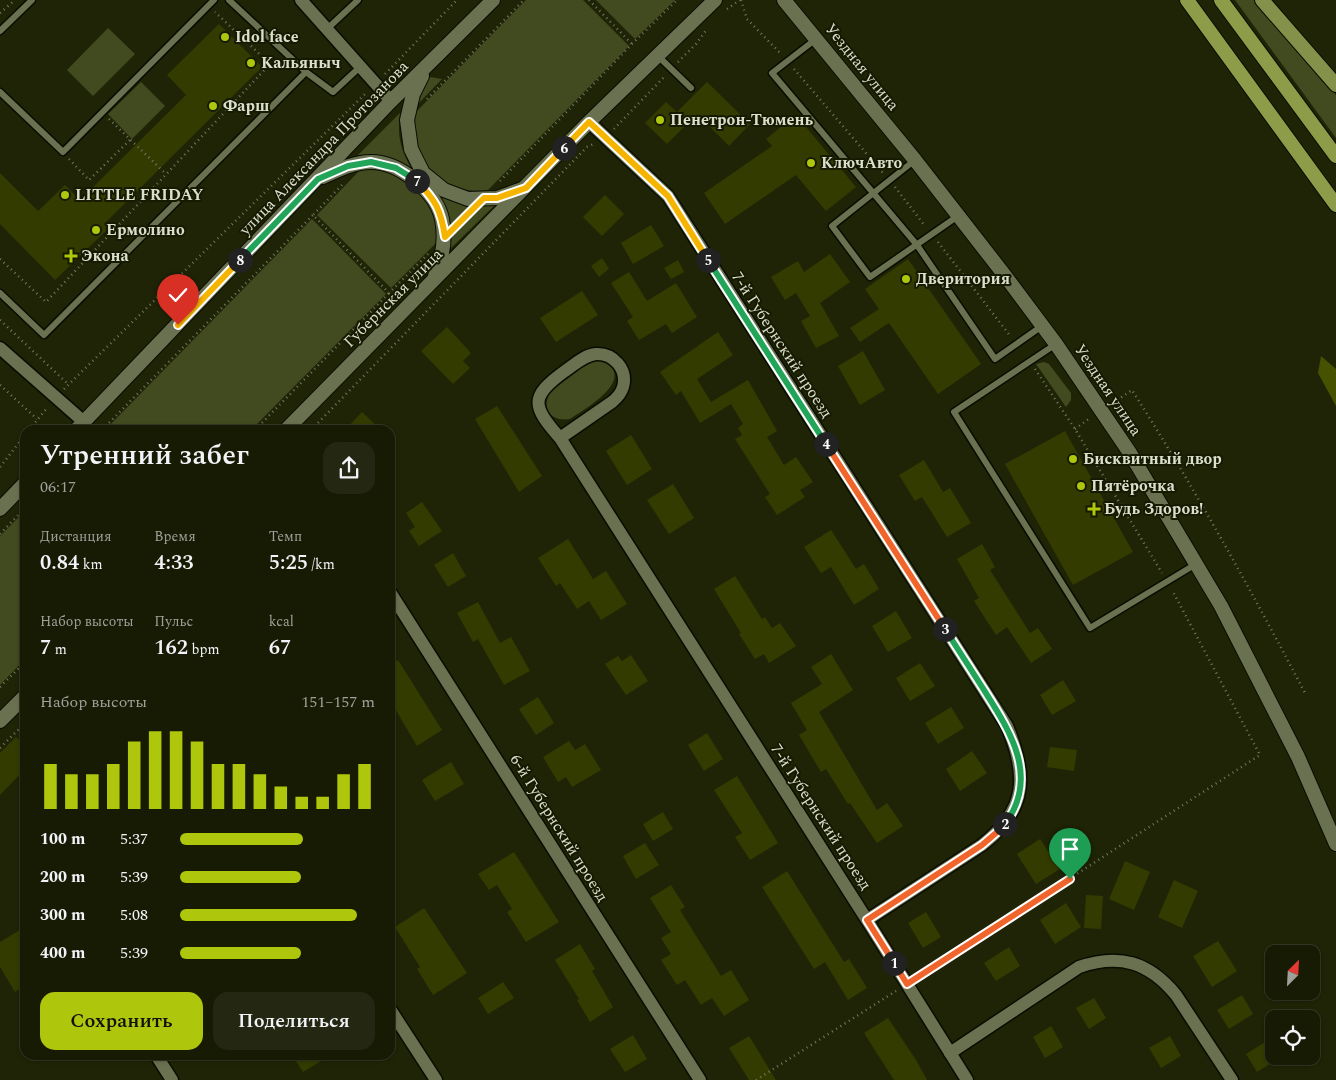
<!DOCTYPE html>
<html lang="ru">
<head>
<meta charset="utf-8">
<style>
  :root { --surface:#171b04; --page:#242813; --text:#f1f3f6; --muted:#9ea19a; --line:#363926; --accent:#aec60c }
  body { margin:0; font-family:Spectral,serif; background:var(--page); color:var(--text); height:100vh; display:flex; flex-direction:column; font-size:19px; white-space:nowrap }
  * { box-sizing:border-box; margin:0 }
  p { font-size:16px; color:var(--muted) }
  .icon { flex:none; width:28px; height:28px; fill:none; stroke:currentColor; stroke-width:2; stroke-linecap:round; stroke-linejoin:round }
  .map { position:relative; flex:1; overflow:hidden }
  .details { position:absolute; left:20px; top:425px; width:375px; height:635px; display:flex; flex-direction:column; background:var(--surface); border-radius:15px; box-shadow:0 1px 4px #0004,0 0 0 1px var(--line) }
  .details>* { flex:none }
  .needle { width:32px; rotate:24deg }
  .fabs { position:absolute; left:1265px; top:945px; display:grid; gap:10px }
  .fabs a { display:grid; place-items:center; width:55px; height:55px; border-radius:10px; background:var(--surface); box-shadow:0 1px 4px #0004,0 0 0 1px var(--line); font-size:25px }
  .pin { position:absolute; display:grid; place-items:center; width:42px; height:42px; color:#fff; margin:-51px -21px; border-radius:50% 50% 50% 0; rotate:-45deg; box-shadow:0 0 5px #0007 }
  .pin .icon { rotate:45deg }
  .km { position:absolute; width:25px; height:25px; margin:-12px; border-radius:50%; background:#222; color:#fff; font-size:14px; line-height:25px; text-align:center }
  .round { display:grid; place-items:center; flex:none; width:52px; height:52px; border-radius:15px; background:var(--page) }
  .head { display:flex; align-items:center; justify-content:space-between; height:85px; padding:0 20px }
  h1 { font-size:28px; font-weight:600; line-height:38px }
  .stats { display:grid; grid-template-columns:repeat(3,1fr); gap:8px; height:85px; padding:5px 20px }
  .stats div { display:grid; align-content:center }
  .stats b { font-size:21px; font-weight:600 }
  .stats small { font-size:14px; font-weight:400 }
  .stats p { font-size:14px }
  .chart { height:140px; padding:10px 20px }
  .chart p { display:flex; justify-content:space-between }
  .chart svg { width:100%; height:90px; margin-top:5px; stroke:var(--accent); stroke-width:6 }
  .primary-button { display:flex; gap:10px; margin-top:auto; padding:10px 20px }
  .primary-button a { flex:1; height:58px; border-radius:15px; background:var(--accent); color:#111; font-size:20px; font-weight:600; line-height:58px; text-align:center }
  .primary-button a+a { background:var(--page); color:var(--text) }
  ul { padding:0 20px; list-style:none; font-size:16px }
  li { display:grid; grid-template-columns:80px 60px 1fr; align-items:center; height:38px }
  li i { height:12px; border-radius:6px; background:var(--accent) }
  .map>svg:first-child { display:block }
</style>
</head>
<body>
<div class="map">
<svg width="1336" height="1080" viewBox="0 0 1336 1080">
  <rect width="100%" height="100%" fill="#1f2406"/>
  <g fill="#424a20">
    <path d="M526 0H583L629 46 488 190C459 195 426 178 417 148 413 138 414 124 415 113Z"/>
    <path d="M596 0H675L635 39Z"/>
    <path d="M1235 0H1254L1336 95V138Z"/>
    <path d="M108 28 135 54 93 96 67 70Z"/>
    <path d="M430 77 442 79 416 106Z"/>
    <path d="M141 82 165 106 132 139 108 114Z"/>
    <path d="M400 113C397 135 400 148 411 168 393 159 378 155 358 155Z"/>
    <path d="M375 168 390 172 405 179 425 199 434 215 438 230 436 243 391 288 317 215 361 169Z"/>
    <path d="M434 192 475 205 448 230Z"/>
    <path d="M495 205 450 249 449 236 480 206Z"/>
    <path d="M312 219 386 294 251 430H105Z"/>
    <path d="M597 360C604 360 609 363 613 369 623 388 583 410 570 419 551 422 541 409 550 392L588 363Z"/>
    <path d="M1044 362 1049 364 1071 393V400L1066 407 1036 364Z"/>
    <path d="M25 511V659L0 685V536Z"/>
  </g>
  <path fill="#475201" d="M1321 356 1336 369V406L1318 373Z"/>
  <g fill="#333b01">
    <path d="M219 24 262 67 104 224 108 229 55 280 0 224V173L38 211 65 185 80 200 186 95 167 75Z"/>
    <path d="M707 82 750 124 729 146 697 114 667 144 645 123 666 102 677 112Z"/>
    <path d="M796 115 856 187 826 211 796 175 725 224 704 193 772 146 766 139Z"/>
    <path d="M605 195 624 214 602 236 583 217Z"/>
    <path d="M651 225 664 246 633 264 621 243Z"/>
    <path d="M830 254 850 282 820 303 839 336 816 348 801 321 810 316 796 293 785 300 771 277 798 261 804 272Z"/>
    <path d="M602 258 609 269 599 277 591 266Z"/>
    <path d="M908 259 981 364 938 394 889 323 860 342 850 328 879 309 865 289Z"/>
    <path d="M678 260 684 272 671 279 664 268Z"/>
    <path d="M629 272 647 301 676 283 697 317 672 333 666 324 639 340 627 321 633 317 611 283Z"/>
    <path d="M582 291 598 315 556 342 540 318Z"/>
    <path d="M447 327 471 353 463 361 470 368 453 384 421 351Z"/>
    <path d="M718 332 733 355 697 379 711 402 748 380 777 431 767 437 784 465 796 457 813 482 800 490 805 497 777 515 765 497 770 494 735 439 742 435 738 428 743 424 731 404 700 423 681 391 676 395 660 372Z"/>
    <path d="M863 351 885 390 860 405 838 366Z"/>
    <path d="M497 406 542 476 519 492 475 419Z"/>
    <path d="M362 412 381 430H345Z"/>
    <path d="M1065 431 1133 552 1073 585 1005 464Z"/>
    <path d="M631 435 652 469 627 485 606 451Z"/>
    <path d="M924 460 943 492 950 488 971 523 947 537 922 497 915 501 899 475Z"/>
    <path d="M673 484 694 518 669 534 647 500Z"/>
    <path d="M422 502 442 531 419 546 409 531 415 527 406 513Z"/>
    <path d="M831 530 856 569 864 564 879 589 854 605 831 567 821 573 804 547Z"/>
    <path d="M568 539 593 579 606 571 627 604 601 620 589 601 577 609 560 583 556 586 538 558Z"/>
    <path d="M982 544 995 567 990 570 1030 633 1038 628 1052 649 1031 663 1007 627 996 635 974 601 979 598 957 559Z"/>
    <path d="M453 553 466 576 448 587 434 565Z"/>
    <path d="M735 576 762 619 765 617 772 628 780 623 796 646 769 663 764 654 755 659 739 634 741 633 714 589Z"/>
    <path d="M478 602 500 643 511 637 530 671 504 685 478 639 473 642 457 613Z"/>
    <path d="M896 611 912 638 888 652 872 626Z"/>
    <path d="M831 654 853 690 819 712 877 810 887 803 903 826 877 843 850 803 848 804 826 769 821 772 799 735 807 730 791 703 822 684 811 667Z"/>
    <path d="M631 655 648 681 626 695 605 664 618 656 622 661Z"/>
    <path d="M398 660 442 730 417 746 390 700V665Z"/>
    <path d="M920 663 935 686 910 701 896 678Z"/>
    <path d="M1063 680 1076 701 1052 715 1040 695Z"/>
    <path d="M538 697 554 723 536 735 519 709Z"/>
    <path d="M951 707 964 728 938 744 925 723Z"/>
    <path d="M707 733 723 759 704 771 688 745Z"/>
    <path d="M16 737 25 746V769L0 795V753Z"/>
    <path d="M569 741 575 750 585 744 601 770 572 787 566 777 558 782 543 757Z"/>
    <path d="M1050 747 1077 750 1074 771 1047 767Z"/>
    <path d="M972 751 987 773 960 791 946 769Z"/>
    <path d="M451 762 464 784 435 801 422 780Z"/>
    <path d="M737 776 778 843 750 860 735 837 742 833 714 790Z"/>
    <path d="M663 812 673 829 653 841 643 824Z"/>
    <path d="M1040 839 1060 869 1036 884 1017 854Z"/>
    <path d="M645 843 659 865 636 879 623 856Z"/>
    <path d="M514 852 559 922 526 942 507 912 512 909 497 885 489 890 478 874Z"/>
    <path d="M1125 861 1150 872 1134 910 1109 899Z"/>
    <path d="M787 871 844 962 849 959 867 988 848 1000 825 962 814 969 762 887Z"/>
    <path d="M1174 880 1198 891 1182 928 1158 917Z"/>
    <path d="M671 885 685 907 680 910 721 976 731 970 749 1000 724 1016 712 998 701 1005 685 980 677 985 661 960 671 954 661 938 671 932 650 898Z"/>
    <path d="M1086 895 1103 896 1101 929 1084 928Z"/>
    <path d="M1066 903 1081 927 1055 944 1040 920Z"/>
    <path d="M424 908 467 973 433 995 417 969 420 967 395 927Z"/>
    <path d="M926 912 941 937 923 948 908 923Z"/>
    <path d="M20 930 25 939V985L15 992 0 967V942Z"/>
    <path d="M1218 941 1237 971 1212 987 1193 956Z"/>
    <path d="M580 944 595 969 592 971 613 1007 590 1022 577 1000 579 999 555 960Z"/>
    <path d="M1009 947 1020 966 996 981 984 963Z"/>
    <path d="M503 982 514 998 488 1014 478 998Z"/>
    <path d="M1242 995 1253 1014 1229 1029 1217 1010Z"/>
    <path d="M1094 998 1106 1018 1089 1029 1076 1008Z"/>
    <path d="M888 1018 916 1060 927 1080H894L864 1033Z"/>
    <path d="M1051 1026 1063 1047 1045 1058 1033 1037Z"/>
    <path d="M633 1035 647 1059 625 1072 610 1049Z"/>
    <path d="M749 1036 776 1080H749L729 1048Z"/>
    <path d="M1170 1036 1181 1056 1161 1068 1149 1048Z"/>
    <path d="M1267 1041 1274 1052V1056H1277L1278 1059 1257 1072 1246 1054Z"/>
    <path d="M292 1055H331L303 1072Z"/>
  </g>
  <g fill="none" stroke-linecap="round" stroke-linejoin="round">
    <g stroke="#090d00" stroke-width="9">
      <g id="service">
        <path d="M229 0 306 72 333 92 361 66"/>
        <path d="M327 29 358 0"/>
        <path d="M0 31 32 0"/>
        <path d="M816 39 772 73 917 245 995 359 1042 326"/>
        <path d="M658 56 691 88"/>
        <path d="M0 92 63 152 214 0"/>
        <path d="M915 160 832 226 870 277 958 216"/>
        <path d="M0 293 44 335 306 72"/>
        <path d="M1056 344 954 412 1090 628 1196 564"/>
      </g>
    </g>
    <g stroke="#090d00" stroke-width="15">
      <g id="minor">
        <path d="M301 0 391 101"/>
        <path d="M589 122 668 196 1007 726C1028 776 1027 810 982 845L867 920"/>
        <path d="M0 348 84 422"/>
        <path d="M560 438C532 406 529 397 565 371 574 365 584 355 596 354 613 353 628 369 623 387 621 394 617 398 612 402L560 438 867 920 967 1080"/>
        <path d="M390 592 700 1080"/>
        <path d="M390 1009 436 1080"/>
        <path d="M950 1053 1079 967C1119 953 1149 962 1176 995L1232 1080"/>
        <path d="M156 1055 172 1080"/>
      </g>
    </g>
    <g stroke="#090d00" stroke-width="16">
      <g id="tertiary">
        <path d="M784 0 915 160 1006 277 1056 344 1130 453 1221 606 1298 757 1336 844"/>
        <path d="M422 76 413 94 407 120 411 149 423 173 444 190 468 199 497 198 522 189"/>
        <path d="M323 177C338 170 354 162 371 162 399 162 436 191 442 219 446 239 443 257 435 276"/>
        <path d="M76 430 391 101 493 0"/>
        <path d="M286 430 589 122 715 0"/>
        <path d="M0 509 25 483"/>
        <path d="M0 721 25 696"/>
      </g>
    </g>
    <g stroke="#090d00" stroke-width="16">
      <path id="primary" d="M1262 0 1336 85"/>
    </g>
    <g stroke="#090d00" stroke-width="16">
      <g id="trunk">
        <path d="M1187 0 1336 205"/>
        <path d="M1221 0 1336 156"/>
      </g>
    </g>
    <g stroke="#747961" stroke-width="2.5" stroke-dasharray="1 4" stroke-linecap="butt">
      <path d="M589 0 632 44"/>
      <path d="M741 0 747 19 781 54"/>
      <path d="M727 9 740 0"/>
      <path d="M0 13 15 0"/>
      <path d="M678 62 696 44 707 29"/>
      <path d="M794 69 883 173"/>
      <path d="M385 74 457 0"/>
      <path d="M427 99 524 0"/>
      <path d="M109 119 166 174"/>
      <path d="M614 129 666 75"/>
      <path d="M69 159 89 180 130 140"/>
      <path d="M500 181 632 44 677 0"/>
      <path d="M342 185 313 215 389 293 428 254"/>
      <path d="M895 187 925 226"/>
      <path d="M456 226 468 214"/>
      <path d="M938 242 1011 337"/>
      <path d="M0 259 46 302 270 64 215 12"/>
      <path d="M0 320 68 384"/>
      <path d="M1035 369 1075 429 1162 573"/>
      <path d="M0 385 37 419"/>
      <path d="M64 389 367 92"/>
      <path d="M1113 403 1132 390C1195 489 1251 590 1305 693"/>
      <path d="M1075 429 1090 418"/>
      <path d="M29 430 47 408"/>
      <path d="M102 430 313 215"/>
      <path d="M255 430 389 293"/>
      <path d="M311 430 587 147 594 144"/>
      <path d="M0 467 25 435"/>
      <path d="M0 534 25 508"/>
      <path d="M0 687 25 662"/>
      <path d="M0 748 25 723"/>
      <path d="M918 977 1260 755 1172 590"/>
      <path d="M756 1080 896 991"/>
    </g>
    <use href="#service" stroke="#6a7151" stroke-width="6"/>
    <use href="#minor" stroke="#6a7151" stroke-width="12"/>
    <use href="#tertiary" stroke="#6a7151" stroke-width="14"/>
    <use href="#primary" stroke="#84914a" stroke-width="14"/>
    <use href="#trunk" stroke="#8d9c48" stroke-width="14"/>
  </g>
  <g fill="none" stroke-linecap="round" stroke-linejoin="round">
    <g stroke="#fff" stroke-width="10">
      <path id="split-1" d="M894 963 907 984 1070 879"/>
    </g>
    <g stroke="#fff" stroke-width="10">
      <path id="split-2" d="M894 963 867 920 982 845 996 833 1005 824"/>
    </g>
    <g stroke="#fff" stroke-width="10">
      <path id="split-3" d="M945 629C958 649 971 670 984 690 1010 731 1040 777 1005 824"/>
    </g>
    <g stroke="#fff" stroke-width="10">
      <path id="split-4" d="M826 444 945 629"/>
    </g>
    <g stroke="#fff" stroke-width="10">
      <path id="split-5" d="M708 260 826 444"/>
    </g>
    <g stroke="#fff" stroke-width="10">
      <path id="split-6" d="M564 148 589 122 668 196 708 260"/>
    </g>
    <g stroke="#fff" stroke-width="10">
      <path id="split-7" d="M417 181C436 201 441 210 445 237L484 198H497L526 188 564 148"/>
    </g>
    <g stroke="#fff" stroke-width="10">
      <path id="split-8" d="M240 260 318 179 348 166 371 162 396 168 417 181"/>
    </g>
    <g stroke="#fff" stroke-width="10">
      <path id="split-9" d="M178 325 240 260"/>
    </g>
    <use href="#split-1" stroke="#f0652b" stroke-width="6"/>
    <use href="#split-2" stroke="#f0652b" stroke-width="6"/>
    <use href="#split-3" stroke="#22a559" stroke-width="6"/>
    <use href="#split-4" stroke="#f0652b" stroke-width="6"/>
    <use href="#split-5" stroke="#22a559" stroke-width="6"/>
    <use href="#split-6" stroke="#f5b400" stroke-width="6"/>
    <use href="#split-7" stroke="#f5b400" stroke-width="6"/>
    <use href="#split-8" stroke="#22a559" stroke-width="6"/>
    <use href="#split-9" stroke="#f5b400" stroke-width="6"/>
  </g>
  <g fill="#aec60c" stroke="#161a00" stroke-width="2">
    <circle cx="225" cy="37" r="5"/>
    <circle cx="251" cy="63" r="5"/>
    <circle cx="213" cy="106" r="5"/>
    <circle cx="660" cy="120" r="5"/>
    <circle cx="811" cy="163" r="5"/>
    <circle cx="65" cy="195" r="5"/>
    <circle cx="96" cy="230" r="5"/>
    <path d="M68.5 248.5h5v5h5v5h-5v5h-5v-5h-5v-5h5z"/>
    <circle cx="906" cy="279" r="5"/>
    <circle cx="1073" cy="459" r="5"/>
    <circle cx="1081" cy="486" r="5"/>
    <path d="M1091.5 501.5h5v5h5v5h-5v5h-5v-5h-5v-5h5z"/>
  </g>
  <g text-anchor="middle" dominant-baseline="central" stroke-width="4" stroke-linejoin="round" paint-order="stroke">
    <g font-size="16" font-weight="bold" fill="#dbe0ce" stroke="#161a00" text-anchor="start">
      <text x="235" y="37">Idol face</text>
      <text x="261" y="63">Кальяныч</text>
      <text x="223" y="106">Фарш</text>
      <text x="670" y="120">Пенетрон-Тюмень</text>
      <text x="821" y="163">КлючАвто</text>
      <text x="75" y="195">LITTLE FRIDAY</text>
      <text x="106" y="230">Ермолино</text>
      <text x="81" y="256">Экона</text>
      <text x="916" y="279">Дверитория</text>
      <text x="1083" y="459">Бисквитный двор</text>
      <text x="1091" y="486">Пятёрочка</text>
      <text x="1104" y="509">Будь Здоров!</text>
    </g>
    <g font-size="16" fill="#dbe0ce" stroke="#161a00">
      <text transform="translate(862 67) rotate(51)">Уездная улица</text>
      <text transform="translate(324 148) rotate(-46)">улица Александра Протозанова</text>
      <text transform="translate(393 298) rotate(-45)">Губернская улица</text>
      <text transform="translate(782 345) rotate(57)">7-й Губернский проезд</text>
      <text transform="translate(1108 390) rotate(56)">Уездная улица</text>
      <text transform="translate(821 817) rotate(57)">7-й Губернский проезд</text>
      <text transform="translate(559 828) rotate(58)">6-й Губернский проезд</text>
    </g>
  </g>
</svg>
<div class="fabs">
<a><svg class="needle" viewBox="-14 -14 28 28"><path d="M0-13l5 13h-10z" fill="#e53935"/><path d="M0 13l5-13h-10z" fill="#9ea19a"/></svg></a>
<a><svg class="icon" aria-label="locate" viewBox="0 0 24 24"><circle cx="12" cy="12" r="6"/><path d="M12 2v4M12 18v4M2 12h4M18 12h4"/></svg></a>
</div>
<div class="pin" style="left:1070px;top:879px;background:#1e9e55"><svg class="icon" aria-label="arrive" viewBox="0 0 24 24"><path d="M6 21V4h12l-3 4 3 4H6"/></svg></div>
<div class="pin" style="left:178px;top:325px;background:#d93025"><svg class="icon" aria-label="check" viewBox="0 0 24 24"><path d="M5 12l5 5 9-10"/></svg></div>
<b class="km" style="left:894px;top:963px">1</b>
<b class="km" style="left:1005px;top:824px">2</b>
<b class="km" style="left:945px;top:629px">3</b>
<b class="km" style="left:826px;top:444px">4</b>
<b class="km" style="left:708px;top:260px">5</b>
<b class="km" style="left:564px;top:148px">6</b>
<b class="km" style="left:417px;top:181px">7</b>
<b class="km" style="left:240px;top:260px">8</b>
<section class="details">
<div class="head"><div><h1>Утренний забег</h1><p>06:17</p></div><a class="round"><svg class="icon" aria-label="share" viewBox="0 0 24 24"><path d="M12 15V3M7 8l5-5 5 5M5 13v7h14v-7"/></svg></a></div>
<div class="stats">
<div><p>Дистанция</p><b>0.84<small> km</small></b></div>
<div><p>Время</p><b>4:33</b></div>
<div><p>Темп</p><b>5:25<small> /km</small></b></div>
</div>
<div class="stats">
<div><p>Набор высоты</p><b>7<small> m</small></b></div>
<div><p>Пульс</p><b>162<small> bpm</small></b></div>
<div><p>kcal</p><b>67</b></div>
</div>
<div class="chart"><p><span>Набор высоты</span>151–157 m</p>
<svg viewBox="0 0 160 44" preserveAspectRatio="none"><path d="M5 44V22M15 44V27M25 44V27M35 44V22M45 44V11M55 44V6M65 44V6M75 44V11M85 44V22M95 44V22M105 44V27M115 44V33M125 44V38M135 44V38M145 44V27M155 44V22"/></svg>
</div>
<ul>
<li><b>100 m</b>5:37<i style="width:63%"></i></li>
<li><b>200 m</b>5:39<i style="width:62%"></i></li>
<li><b>300 m</b>5:08<i style="width:91%"></i></li>
<li><b>400 m</b>5:39<i style="width:62%"></i></li>
</ul>
<div class="primary-button"><a>Сохранить</a><a>Поделиться</a></div>
</section>
</div>
</body>
</html>
